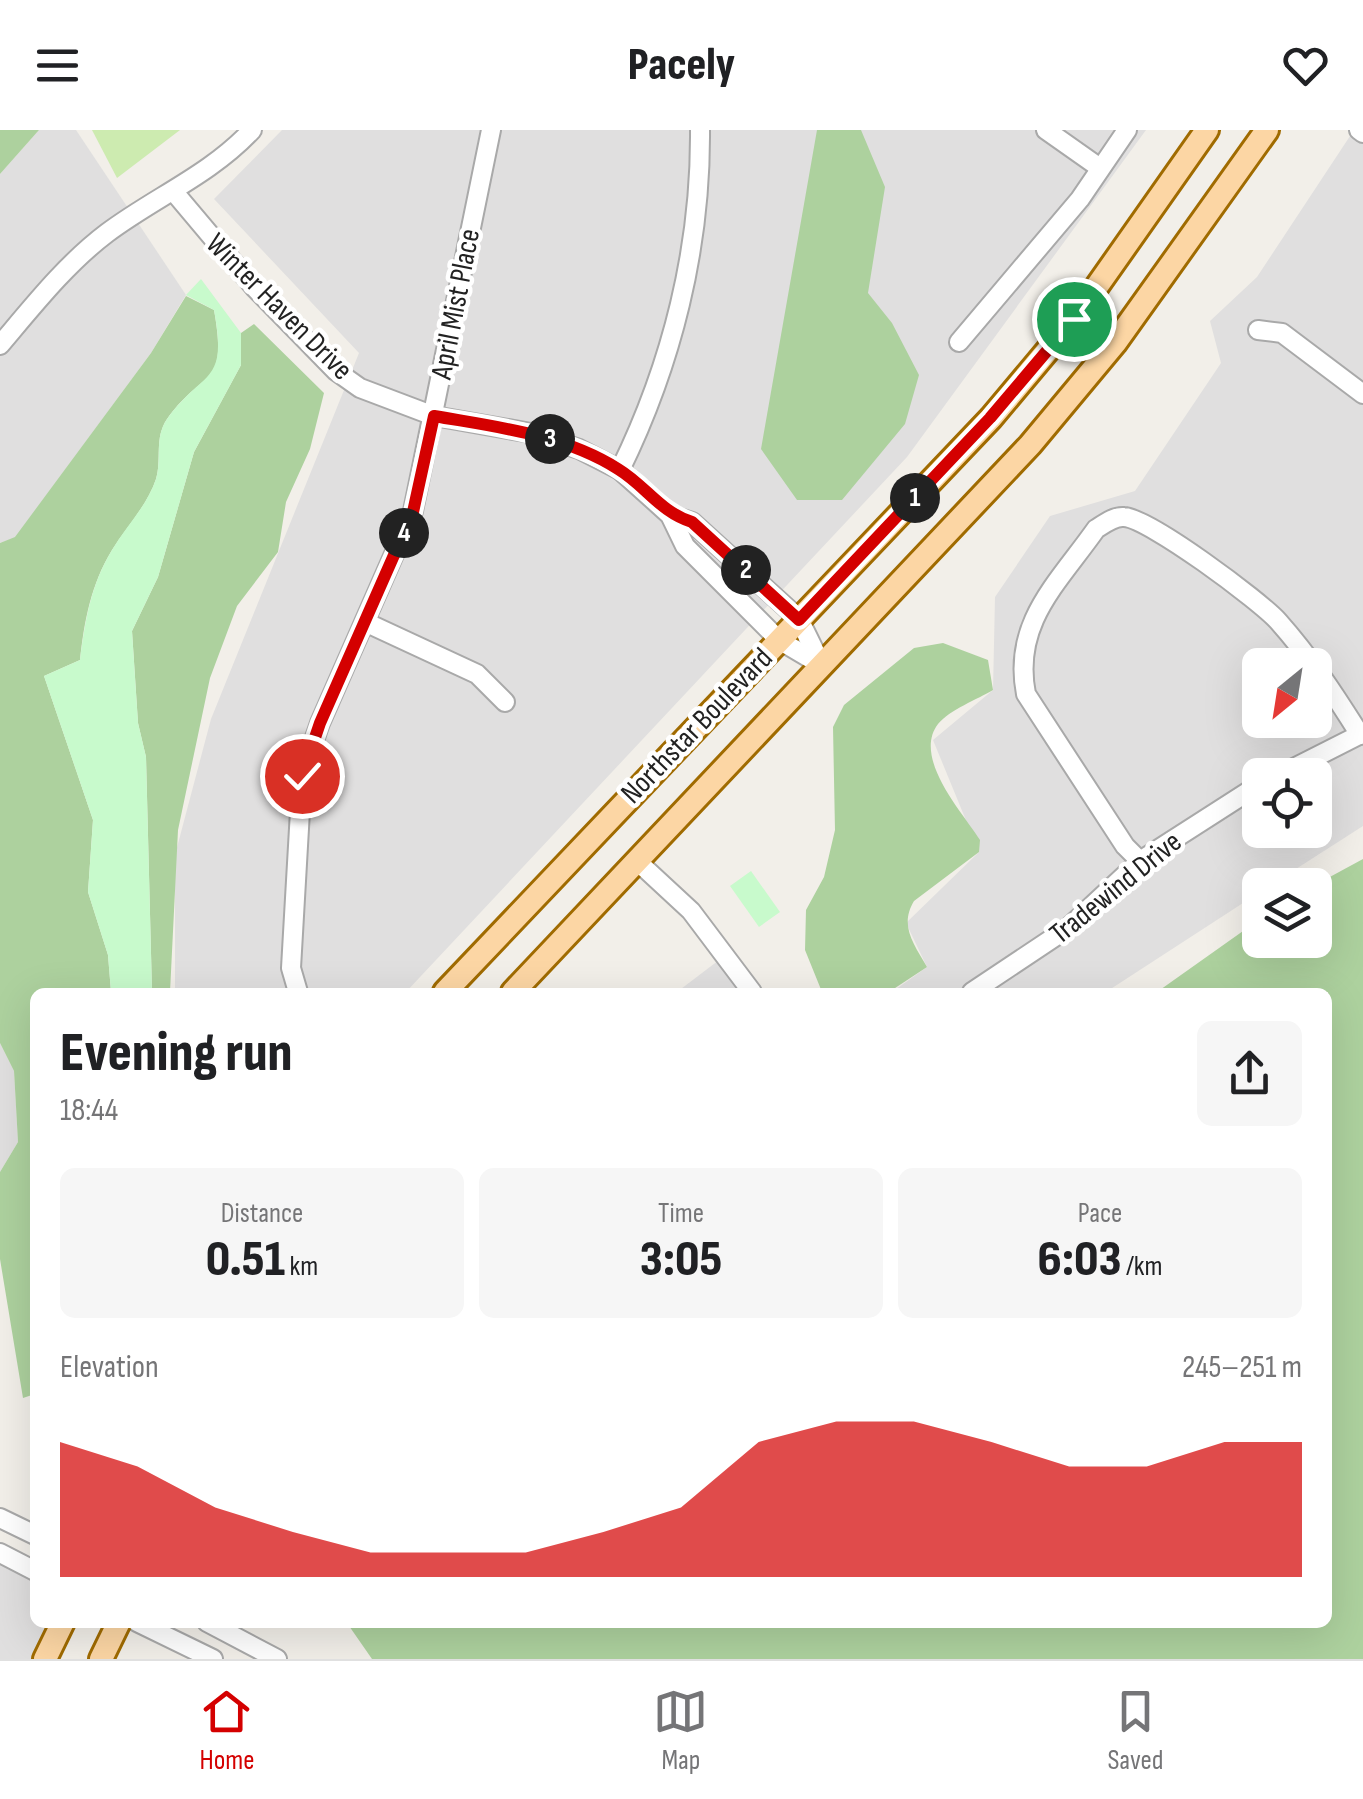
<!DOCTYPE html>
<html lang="en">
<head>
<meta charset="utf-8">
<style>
  :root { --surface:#fff; --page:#f6f6f6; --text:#202124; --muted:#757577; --line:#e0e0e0; --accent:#d40000 }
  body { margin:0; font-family:"Sofia Sans Condensed",sans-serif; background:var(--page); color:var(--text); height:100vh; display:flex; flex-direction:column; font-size:38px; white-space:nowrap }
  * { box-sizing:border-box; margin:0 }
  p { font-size:32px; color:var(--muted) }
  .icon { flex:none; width:55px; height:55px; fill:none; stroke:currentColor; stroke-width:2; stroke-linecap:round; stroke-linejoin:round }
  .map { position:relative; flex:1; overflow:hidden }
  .side { position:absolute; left:30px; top:858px; width:1302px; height:640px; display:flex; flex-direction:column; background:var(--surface); border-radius:15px; box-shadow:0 10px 40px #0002 }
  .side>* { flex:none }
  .needle { width:65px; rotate:210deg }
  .controls { position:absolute; left:1242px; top:518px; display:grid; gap:20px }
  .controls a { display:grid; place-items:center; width:90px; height:90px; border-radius:15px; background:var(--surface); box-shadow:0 10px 40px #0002; font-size:50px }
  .pin { position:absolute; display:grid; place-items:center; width:85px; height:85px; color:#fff; margin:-42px; border:5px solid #fff; border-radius:50%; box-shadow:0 2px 10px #0007 }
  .km { position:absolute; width:50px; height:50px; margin:-25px; border-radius:50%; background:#222; color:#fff; font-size:28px; line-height:50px; text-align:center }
  .round { display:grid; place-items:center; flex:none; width:105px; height:105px; border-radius:15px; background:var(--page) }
  .head { display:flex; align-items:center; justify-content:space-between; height:170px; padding:0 30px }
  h1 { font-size:55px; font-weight:800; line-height:75px }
  .stats { display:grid; grid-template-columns:repeat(3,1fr); gap:15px; height:170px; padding:10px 30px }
  .stats div { display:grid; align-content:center; border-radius:15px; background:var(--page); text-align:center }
  .stats b { font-size:50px; font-weight:800 }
  .stats small { font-size:28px; font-weight:400 }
  .stats p { font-size:28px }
  .chart { height:280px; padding:20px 30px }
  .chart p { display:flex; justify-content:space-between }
  .chart svg { width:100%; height:180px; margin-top:10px; fill:var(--accent); opacity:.7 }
  header { display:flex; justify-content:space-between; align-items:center; height:130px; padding:0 30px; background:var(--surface); font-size:45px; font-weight:800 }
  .tab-bar { display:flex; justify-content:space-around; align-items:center; height:140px; border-top:2px solid var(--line); background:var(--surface); font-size:28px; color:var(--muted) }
  .tab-bar a { display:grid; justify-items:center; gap:5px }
  .tab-bar .current { color:var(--accent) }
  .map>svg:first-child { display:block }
</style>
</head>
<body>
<header><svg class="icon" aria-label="menu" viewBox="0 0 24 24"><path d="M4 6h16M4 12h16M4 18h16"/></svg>Pacely<svg class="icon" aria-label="heart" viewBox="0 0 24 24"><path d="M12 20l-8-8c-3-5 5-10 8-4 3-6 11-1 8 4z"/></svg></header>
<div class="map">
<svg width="1363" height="1529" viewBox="0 0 1363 1529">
  <rect width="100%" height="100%" fill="#f2efe9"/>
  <g fill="#e0dfdf" fill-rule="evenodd">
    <path d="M39 0H76L186 165 151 223 15 408 0 413V44Z"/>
    <path d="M282 0H1146L907 327 406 862H175V725L211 589 359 223 214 69Z"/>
    <path d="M1354 0H1363V696L1271 755H1260V762L1106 862H892L927 837 906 793 979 722 933 610 993 560 995 467 1050 386 1135 361 1221 233 1210 191 1257 147ZM1260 535H1315V590H1260ZM1260 645H1315V700H1260Z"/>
    <path d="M727 824 752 862H677Z"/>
    <path d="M0 913 14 941 18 1012 0 1042Z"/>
    <path d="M0 1423 35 1441V1492L63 1493 45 1529H0Z"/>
  </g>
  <path fill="#cdebb0" d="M92 0H180L117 48Z"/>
  <g fill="#add19e">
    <path d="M0 0H39L0 44Z"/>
    <path d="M817 0H861L885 57 868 163 892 193 919 245 905 294 842 370H797L761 319Z"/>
    <path d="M186 166 214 180C228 260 205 236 167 289 154 308 162 329 156 349 147 376 126 397 112 420 91 454 84 492 80 530L44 546 93 690 88 762 108 825 111 862H35V1264L23 1268 0 1129V1042L18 1012 14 941 0 913V413L15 407 151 223Z"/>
    <path d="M254 194 324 263 310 319 286 372 278 422 237 476 210 548 178 700 170 862H152L146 627 138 593 132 501 158 447 194 322 241 235V203Z"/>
    <path d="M943 513 988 530 993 560C978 569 949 580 938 594 912 628 963 683 980 710L979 722 914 771C899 796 914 814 927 837L889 862H822L805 820 806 780 824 747 835 700 833 597 844 575 914 518Z"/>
    <path d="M1363 729V1529H372L347 1493 1328 1492V862H1157L1260 789V810H1315V755Z"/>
  </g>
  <g fill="#c8facc">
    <path d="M201 149 241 203V235L194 322 158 447 132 501 138 593 146 627 152 862H111L108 825 88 762 93 690 44 546 80 530C85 491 91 454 112 420 126 396 147 376 156 349 162 329 154 308 167 289 204 238 228 256 214 180L186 165Z"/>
    <path d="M751 741 780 782 759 797 730 756Z"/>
  </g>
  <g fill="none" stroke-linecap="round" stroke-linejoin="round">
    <g stroke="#a9a9a9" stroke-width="22">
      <g id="minor">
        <path d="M1046 0 1100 38"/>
        <path d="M1359 0 1363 3"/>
        <path d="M174 62 254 157 336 241 360 258 434 286 531 303 579 319 620 340 670 385 685 416 779 510 823 536"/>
        <path d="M1258 200 1282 203 1363 264"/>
        <path d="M959 212 1080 69 1127 0"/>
        <path d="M0 215C33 176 66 134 107 103 155 67 210 45 252 0"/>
        <path d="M620 340C672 234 701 118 700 0"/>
        <path d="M670 385 692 392 799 489 822 536"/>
        <path d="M365 492 477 544 505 572"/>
        <path d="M1280 645 1363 603"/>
        <path d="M637 731 691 781 752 862"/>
        <path d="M1140 731 1125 716 1026 564C1012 493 1058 453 1096 399 1104 394 1114 386 1124 387 1149 388 1260 471 1278 491 1310 527 1335 565 1360 605"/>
        <path d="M298 862 291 838 302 646 320 593 413 381 491 0"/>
        <path d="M972 862 1068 798 1140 731 1260 654"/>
        <path d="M0 1388 35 1405"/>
        <path d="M0 1423 35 1441"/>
        <path d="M137 1492 213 1529"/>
        <path d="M207 1492 277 1529"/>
      </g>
    </g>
    <g stroke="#a06b00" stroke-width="28">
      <g id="major">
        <path d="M445 862 991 288 1074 189 1207 0"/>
        <path d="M513 862 1030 315 1115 213 1267 0"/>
        <path d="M45 1529 63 1492"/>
        <path d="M101 1529 119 1492"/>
      </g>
    </g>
    <use href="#minor" stroke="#fff" stroke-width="18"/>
    <use href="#major" stroke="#fcd6a4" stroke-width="22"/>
  </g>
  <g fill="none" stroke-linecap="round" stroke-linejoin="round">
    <g stroke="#fff" stroke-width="20">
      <path id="route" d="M302 646 320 593 413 382 434 286C496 297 563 304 618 339 646 356 660 382 692 392L799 490 990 288 1074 189"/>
    </g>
    <use href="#route" stroke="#d40000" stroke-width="12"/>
  </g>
  <g text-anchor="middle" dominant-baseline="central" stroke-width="9" stroke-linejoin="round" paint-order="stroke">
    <g font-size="30" fill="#222" stroke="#fff">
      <text transform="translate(456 174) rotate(-79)">April Mist Place</text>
      <text transform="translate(279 177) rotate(45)">Winter Haven Drive</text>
      <text transform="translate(697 596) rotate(-46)">Northstar Boulevard</text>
      <text transform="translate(1116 758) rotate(-39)">Tradewind Drive</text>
    </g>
  </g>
</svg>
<div class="controls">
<a><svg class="needle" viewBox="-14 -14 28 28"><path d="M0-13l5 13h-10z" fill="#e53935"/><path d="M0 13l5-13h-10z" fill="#757577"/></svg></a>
<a><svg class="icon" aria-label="locate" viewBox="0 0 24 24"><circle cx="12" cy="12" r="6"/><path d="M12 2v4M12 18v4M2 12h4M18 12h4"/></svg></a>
<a><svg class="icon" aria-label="layers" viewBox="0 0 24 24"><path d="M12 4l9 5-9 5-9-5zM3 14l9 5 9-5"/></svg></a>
</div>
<div class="pin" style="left:1074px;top:189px;background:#1e9e55"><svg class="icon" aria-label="arrive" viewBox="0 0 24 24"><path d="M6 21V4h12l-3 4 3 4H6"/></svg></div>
<div class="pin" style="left:302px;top:646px;background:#d93025"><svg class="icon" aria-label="check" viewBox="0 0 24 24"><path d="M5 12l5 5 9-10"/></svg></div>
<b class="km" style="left:915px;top:368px">1</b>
<b class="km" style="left:746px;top:440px">2</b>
<b class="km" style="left:550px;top:309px">3</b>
<b class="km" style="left:404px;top:403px">4</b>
<section class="side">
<div class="head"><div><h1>Evening run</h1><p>18:44</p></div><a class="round"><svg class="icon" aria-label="share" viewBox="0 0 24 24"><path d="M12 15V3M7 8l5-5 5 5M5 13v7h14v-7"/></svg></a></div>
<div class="stats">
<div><p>Distance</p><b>0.51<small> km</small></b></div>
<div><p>Time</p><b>3:05</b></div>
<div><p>Pace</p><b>6:03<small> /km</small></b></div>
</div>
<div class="chart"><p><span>Elevation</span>245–251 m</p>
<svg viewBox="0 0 160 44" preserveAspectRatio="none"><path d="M0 44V11L10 17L20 27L30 33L40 38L50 38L60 38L70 33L80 27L90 11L100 6L110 6L120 11L130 17L140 17L150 11L160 11V44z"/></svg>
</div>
</section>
</div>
<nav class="tab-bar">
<a class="current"><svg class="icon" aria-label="home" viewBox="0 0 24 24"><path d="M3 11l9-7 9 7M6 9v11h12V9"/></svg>Home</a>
<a><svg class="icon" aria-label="map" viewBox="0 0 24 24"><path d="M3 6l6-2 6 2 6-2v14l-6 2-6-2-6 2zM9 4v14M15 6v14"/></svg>Map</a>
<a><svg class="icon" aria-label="saved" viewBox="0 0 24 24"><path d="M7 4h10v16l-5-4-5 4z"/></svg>Saved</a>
</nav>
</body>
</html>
